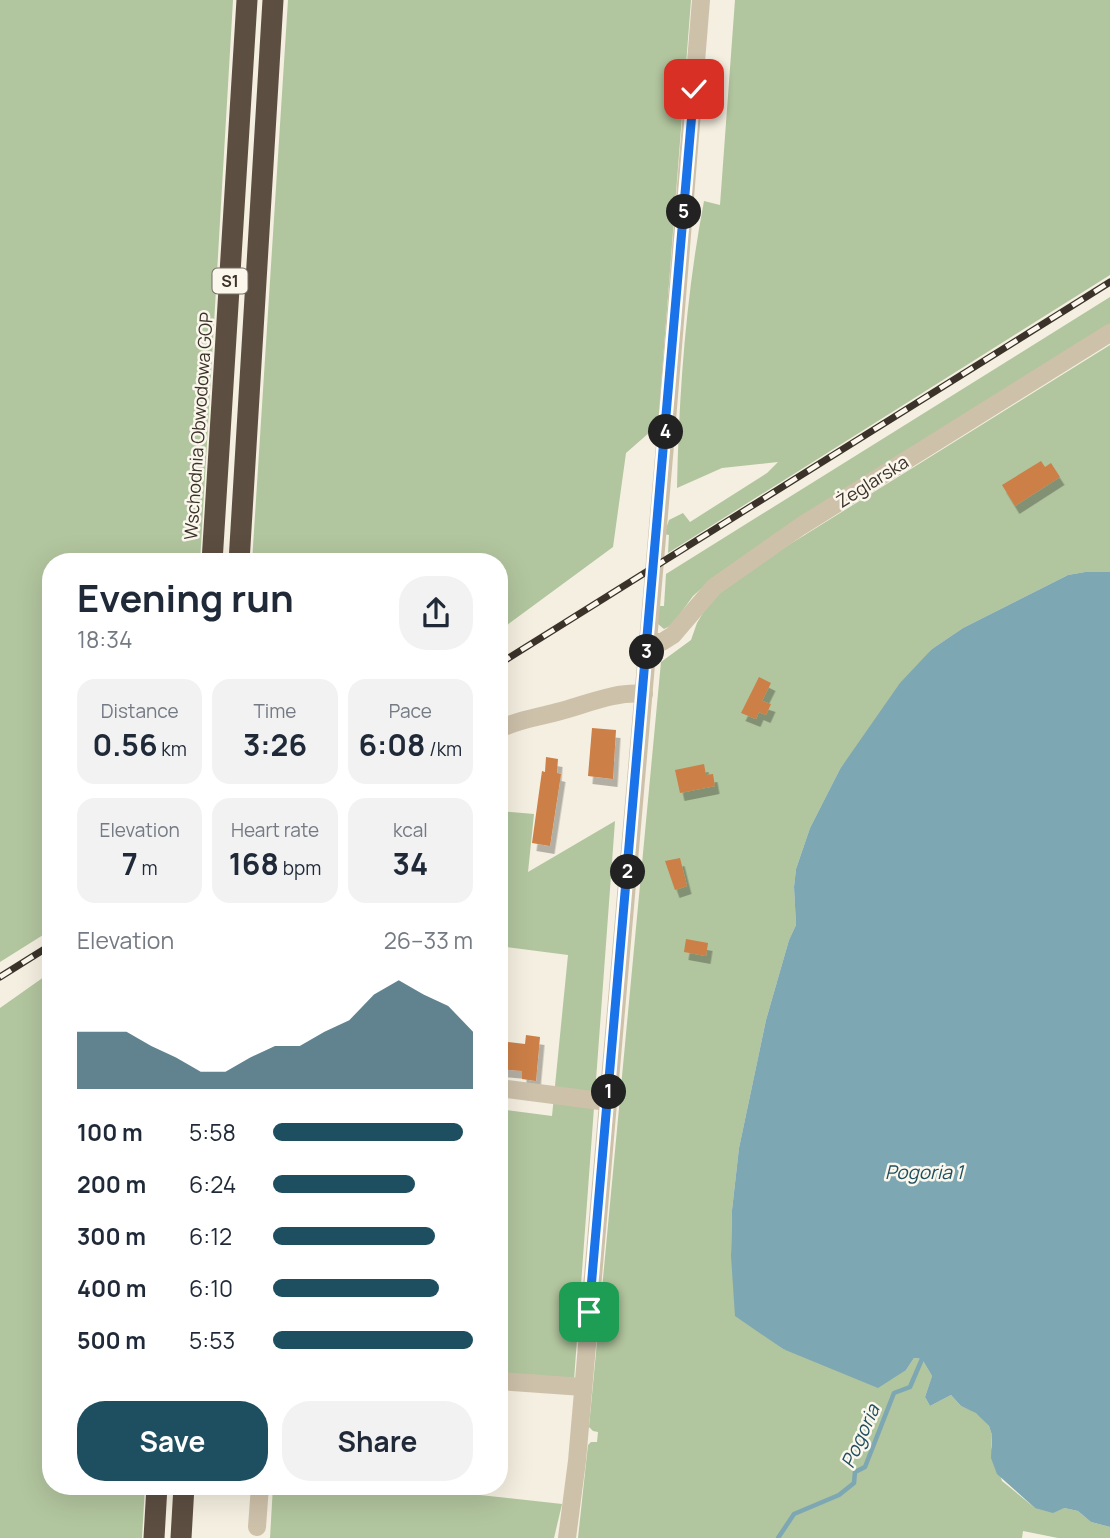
<!DOCTYPE html>
<html lang="en">
<head>
<meta charset="utf-8">
<style>
  :root { --surface:#fff; --page:#f2f2f3; --text:#1f2937; --muted:#747a83; --accent:#1d4f60 }
  body { margin:0; font-family:Manrope,sans-serif; background:var(--page); color:var(--text); height:100vh; display:flex; flex-direction:column; font-size:26px; white-space:nowrap }
  * { box-sizing:border-box; margin:0 }
  p { font-size:23px; color:var(--muted) }
  .icon { flex:none; width:38px; height:38px; fill:none; stroke:currentColor; stroke-width:2; stroke-linecap:round; stroke-linejoin:round }
  .map { position:relative; flex:1; overflow:hidden }
  .sheet { position:absolute; left:42px; top:553px; width:466px; height:942px; display:flex; flex-direction:column; background:var(--surface); border-radius:28px; box-shadow:0 7px 28px #0002 }
  .sheet>* { flex:none }
  .pin { position:absolute; display:grid; place-items:center; width:60px; height:60px; color:#fff; margin:-30px; border-radius:14px; box-shadow:0 4px 10px #0006 }
  .km { position:absolute; width:35px; height:35px; margin:-18px; border-radius:50%; background:#222; color:#fff; font-size:19px; line-height:35px; text-align:center }
  .round { display:grid; place-items:center; flex:none; width:74px; height:74px; border-radius:28px; background:var(--page) }
  .headline { display:flex; align-items:center; justify-content:space-between; height:119px; padding:0 35px }
  h1 { font-size:38px; font-weight:700; line-height:52px }
  .figures { display:grid; grid-template-columns:repeat(3,1fr); gap:10px; height:119px; padding:7px 35px }
  .figures div { display:grid; align-content:center; border-radius:18px; background:var(--page); text-align:center }
  .figures b { font-size:30px; font-weight:700 }
  .figures small { font-size:19px; font-weight:400 }
  .figures p { font-size:19px }
  .chart { height:196px; padding:14px 35px }
  .chart p { display:flex; justify-content:space-between }
  .chart svg { width:100%; height:126px; margin-top:7px; fill:var(--accent); opacity:.7 }
  .cta { display:flex; gap:14px; margin-top:auto; padding:14px 35px }
  .cta a { flex:1; height:80px; border-radius:28px; background:var(--accent); color:#fff; font-size:28px; font-weight:700; line-height:80px; text-align:center }
  .cta a+a { background:var(--page); color:var(--text) }
  ul { padding:0 35px; list-style:none; font-size:23px }
  li { display:grid; grid-template-columns:112px 84px 1fr; align-items:center; height:52px }
  li i { height:18px; border-radius:9px; background:var(--accent) }
  .map>svg:first-child { display:block }
</style>
</head>
<body>
<div class="map">
<svg width="1110" height="1538" viewBox="0 0 1110 1538">
  <defs>
    <filter id="shadow"><feDropShadow dx="4.5" dy="8" stdDeviation="0" flood-color="#0004"/></filter>
  </defs>
  <rect width="100%" height="100%" fill="#f4efe0"/>
  <g fill="#b1c59e">
    <path d="M0 0H233L200 562H51V930L0 962Z"/>
    <path d="M288 0H691L658 425 626 453 613 547 499 631V562H252Z"/>
    <path d="M735 0H1110V275L668 553 669 535 664 534 669 520 683 513 690 522 767 473 778 462 722 468 677 488C679 392 686 295 704 201L720 205Z"/>
    <path d="M1110 297V325L714 577 693 596 672 625 664 629 658 624V606H664L666 574Z"/>
    <path d="M1110 345V572H1085L1068 575 963 628 932 649 840 769 810 828 796 869 794 887 796 925 789 940 766 1020 739 1148 732 1210 731 1256 761 1333 783 1349 906 1370 914 1358 922 1359 932 1376 925 1397 930 1406 951 1395 961 1406 976 1412 989 1426 992 1435 991 1447 1002 1481 1035 1508H1064L1078 1511 1091 1522 1110 1527V1538H1058L1023 1531 1022 1538H578L588 1445 591 1442H597L598 1432 593 1431 589 1427 661 662 691 640 697 623 709 603 727 587 763 561Z"/>
    <path d="M499 811 534 814 528 872 615 821 574 1380 499 1375V1109L552 1116 568 955 499 946Z"/>
    <path d="M51 972V1486H145L142 1538H0V1008Z"/>
    <path d="M273 1486H397L562 1504 554 1538H270Z"/>
  </g>
  <path fill="#7da7b3" d="M1085 572H1110V1527L1091 1522 1078 1511 1064 1508 1053 1513 1035 1508 997 1474 991 1458 992 1435 989 1426 976 1413 961 1406 951 1395 930 1406 925 1397 932 1376 922 1359 914 1358 906 1370 878 1388 783 1349 735 1316 731 1256 732 1210 739 1148 766 1020 789 940 796 925 794 887 796 869 810 828 840 769 900 683 932 649 963 628 1068 575Z"/>
  <g fill="none" stroke-linecap="round" stroke-linejoin="round">
    <path stroke="#7da7b3" stroke-width="4.5" d="M778 1538 794 1514 839 1495 854 1483 855 1472 865 1467 894 1393 910 1387 922 1359"/>
  </g>
  <g fill="#cc7f46" filter="url(#shadow)">
    <path d="M1041 461 1045 467 1051 463 1060 477 1015 506 1002 485Z"/>
    <path d="M759 677 771 683 762 701 771 704 766 715 759 712 756 719 741 713Z"/>
    <path d="M592 728 616 730 613 779 588 776Z"/>
    <path d="M546 757 558 759 557 773 561 774 550 846 532 843 542 771 545 772Z"/>
    <path d="M704 764 706 775 713 774 715 786 680 793 675 770Z"/>
    <path d="M680 858 687 886 675 890 665 861Z"/>
    <path d="M686 939 708 943 706 956 684 952Z"/>
    <path d="M526 1035 540 1037 536 1081 522 1079V1071L499 1069V1041L525 1044Z"/>
  </g>
  <g fill="none" stroke-linecap="round" stroke-linejoin="round">
    <g stroke="#cec1aa" stroke-width="18">
      <path d="M648 642H662L673 635 714 587 801 526 1110 333"/>
      <path d="M499 729C521 719 535 718 557 712 585 705 615 691 644 694"/>
      <path d="M499 1088 608 1102"/>
      <path d="M499 1381 583 1387"/>
      <path d="M257 1527 260 1486"/>
      <path d="M567 1538 577 1461 665 445 701 0"/>
    </g>
    <g stroke="#5c4e41" stroke-width="21">
      <path d="M212 562 247 0"/>
      <path d="M239 562 273 0"/>
      <path d="M154 1538 157 1486"/>
      <path d="M181 1538 184 1486"/>
    </g>
    <g stroke="#3b332a" stroke-width="7">
      <g id="rail">
        <path d="M499 664 1110 282"/>
        <path d="M0 977 51 945"/>
      </g>
    </g>
    <use href="#rail" stroke="#fbf7ed" stroke-width="4.5" stroke-dasharray="13" stroke-linecap="butt"/>
  </g>
  <g fill="none" stroke-linecap="round" stroke-linejoin="round">
    <g stroke="#fff" stroke-width="14">
      <path id="route" d="M589 1312 694 89"/>
    </g>
    <use href="#route" stroke="#1a73e8" stroke-width="9"/>
  </g>
  <g text-anchor="middle" dominant-baseline="central" stroke-width="5" stroke-linejoin="round" paint-order="stroke">
    <rect fill="#fbf7ed" stroke="#756e64" stroke-width="2" x="212.5" y="268.5" width="35" height="25" rx="5"/>
    <g font-size="16" font-weight="bold" fill="#3b332a">
      <text x="230" y="281">S1</text>
    </g>
    <g font-size="18" fill="#3b332a" stroke="#fbf7ed">
      <text transform="translate(198 426) rotate(-86)">Wschodnia Obwodowa GOP</text>
      <text transform="translate(872 481) rotate(-32)">Żeglarska</text>
    </g>
    <g font-size="19" font-style="italic" fill="#1d4f60" stroke="#fbf7ed">
      <text x="924" y="1172">Pogoria 1</text>
      <text transform="translate(860 1436) rotate(-66)">Pogoria</text>
    </g>
  </g>
</svg>
<div class="pin" style="left:589px;top:1312px;background:#1e9e55"><svg class="icon" aria-label="arrive" viewBox="0 0 24 24"><path d="M6 21V4h12l-3 4 3 4H6"/></svg></div>
<div class="pin" style="left:694px;top:89px;background:#d93025"><svg class="icon" aria-label="check" viewBox="0 0 24 24"><path d="M5 12l5 5 9-10"/></svg></div>
<b class="km" style="left:609px;top:1092px">1</b>
<b class="km" style="left:628px;top:872px">2</b>
<b class="km" style="left:647px;top:652px">3</b>
<b class="km" style="left:666px;top:432px">4</b>
<b class="km" style="left:684px;top:212px">5</b>
<section class="sheet">
<div class="headline"><div><h1>Evening run</h1><p>18:34</p></div><a class="round"><svg class="icon" aria-label="share" viewBox="0 0 24 24"><path d="M12 15V3M7 8l5-5 5 5M5 13v7h14v-7"/></svg></a></div>
<div class="figures">
<div><p>Distance</p><b>0.56<small> km</small></b></div>
<div><p>Time</p><b>3:26</b></div>
<div><p>Pace</p><b>6:08<small> /km</small></b></div>
</div>
<div class="figures">
<div><p>Elevation</p><b>7<small> m</small></b></div>
<div><p>Heart rate</p><b>168<small> bpm</small></b></div>
<div><p>kcal</p><b>34</b></div>
</div>
<div class="chart"><p><span>Elevation</span>26–33 m</p>
<svg viewBox="0 0 160 44" preserveAspectRatio="none"><path d="M0 44V24L10 24L20 24L30 29L40 33L50 38L60 38L70 33L80 29L90 29L100 24L110 20L120 11L130 6L140 11L150 15L160 24V44z"/></svg>
</div>
<ul>
<li><b>100 m</b>5:58<i style="width:95%"></i></li>
<li><b>200 m</b>6:24<i style="width:71%"></i></li>
<li><b>300 m</b>6:12<i style="width:81%"></i></li>
<li><b>400 m</b>6:10<i style="width:83%"></i></li>
<li><b>500 m</b>5:53<i style="width:100%"></i></li>
</ul>
<div class="cta"><a>Save</a><a>Share</a></div>
</section>
</div>
</body>
</html>
